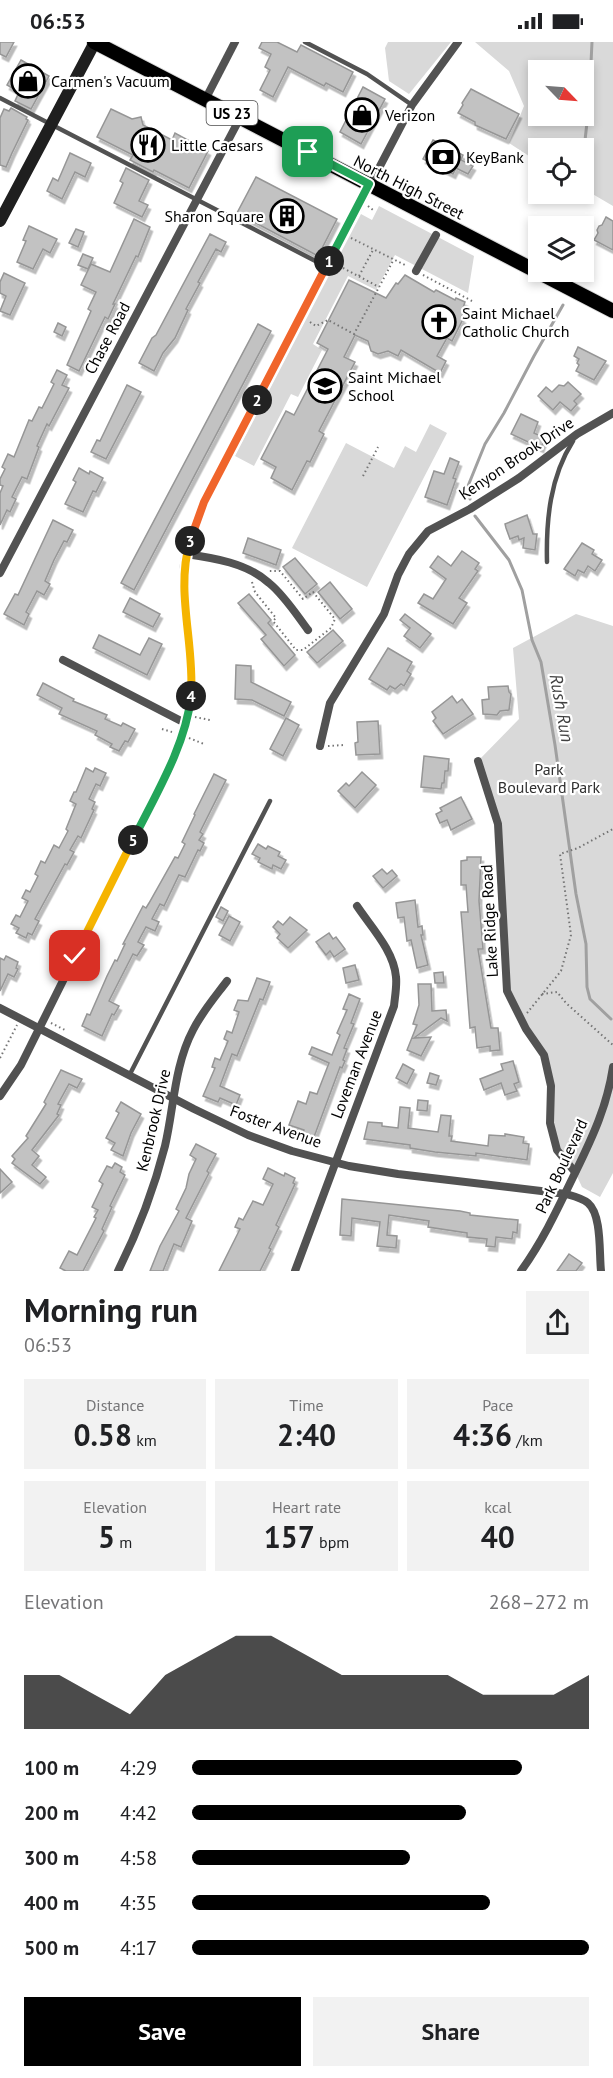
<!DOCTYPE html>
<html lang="en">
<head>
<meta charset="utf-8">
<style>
  :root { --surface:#fff; --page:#f2f2f2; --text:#202124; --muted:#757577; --accent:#000 }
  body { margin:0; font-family:"PT Sans",sans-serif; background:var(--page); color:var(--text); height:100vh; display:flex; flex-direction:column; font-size:22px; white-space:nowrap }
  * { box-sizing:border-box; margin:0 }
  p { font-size:20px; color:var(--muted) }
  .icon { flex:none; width:33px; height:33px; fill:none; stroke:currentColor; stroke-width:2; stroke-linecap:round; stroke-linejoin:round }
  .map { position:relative; height:1229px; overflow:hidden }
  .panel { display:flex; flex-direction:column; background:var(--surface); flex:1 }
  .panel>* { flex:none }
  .needle { width:39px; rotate:115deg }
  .tools { position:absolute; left:528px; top:18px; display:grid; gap:12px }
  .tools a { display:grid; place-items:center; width:66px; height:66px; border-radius:0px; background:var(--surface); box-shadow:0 3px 9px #0003; font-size:30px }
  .pin { position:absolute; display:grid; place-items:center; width:51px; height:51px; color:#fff; margin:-26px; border-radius:12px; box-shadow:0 3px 9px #0006 }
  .km { position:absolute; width:30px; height:30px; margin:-15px; border-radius:50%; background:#222; color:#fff; font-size:16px; line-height:30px; text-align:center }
  .round { display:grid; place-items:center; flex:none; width:63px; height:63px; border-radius:0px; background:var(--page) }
  .head { display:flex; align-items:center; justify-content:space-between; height:102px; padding:0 24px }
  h1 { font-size:33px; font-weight:600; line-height:45px }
  .figures { display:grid; grid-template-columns:repeat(3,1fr); gap:9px; height:102px; padding:6px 24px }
  .figures div { display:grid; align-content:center; border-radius:0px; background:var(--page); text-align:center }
  .figures b { font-size:30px; font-weight:600 }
  .figures small { font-size:16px; font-weight:400 }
  .figures p { font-size:16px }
  .chart { height:168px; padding:12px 24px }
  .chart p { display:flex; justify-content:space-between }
  .chart svg { width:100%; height:108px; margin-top:6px; fill:var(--accent); opacity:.7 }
  .action { display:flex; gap:12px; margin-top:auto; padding:12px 24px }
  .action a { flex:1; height:69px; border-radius:0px; background:var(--accent); color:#fff; font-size:24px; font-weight:600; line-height:69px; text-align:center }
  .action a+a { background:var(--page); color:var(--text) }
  ul { padding:0 24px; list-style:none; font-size:20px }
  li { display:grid; grid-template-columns:96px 72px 1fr; align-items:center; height:45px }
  li i { height:15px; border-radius:8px; background:var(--accent) }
  .status { display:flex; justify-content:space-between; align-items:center; height:42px; padding:0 30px; background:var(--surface); direction:ltr }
  .status svg { height:16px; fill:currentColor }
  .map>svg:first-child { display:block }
</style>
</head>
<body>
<div class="status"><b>06:53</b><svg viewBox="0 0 49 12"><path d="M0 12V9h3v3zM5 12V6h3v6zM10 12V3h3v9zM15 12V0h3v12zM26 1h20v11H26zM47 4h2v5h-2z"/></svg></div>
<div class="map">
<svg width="613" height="1229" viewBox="0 0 613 1229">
  <defs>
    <filter id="shadow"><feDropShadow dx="2.5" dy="4.5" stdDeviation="0" flood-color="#0004"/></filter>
  </defs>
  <rect width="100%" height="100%" fill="#fff"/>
  <g fill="#d9d9d9" fill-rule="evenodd">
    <path d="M388 0H451L409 52 389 39 385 6Z"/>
    <path d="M475 0H613V164L584 147V106H538V120L509 101 524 64 509 29ZM538 28H584V74H538Z"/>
    <path d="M379 164 474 214 468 251 395 213 376 248 348 234 313 302 322 308 298 355 291 352 254 424 235 414 361 172 372 178Z"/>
    <path d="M430 382 447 391 367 545 292 506 346 401 394 426 405 404 416 410Z"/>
    <path d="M576 572 613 584V1131L600 1155 582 1145 575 1130 557 1108 544 1013 507 949 495 772 478 719 519 677 513 606Z"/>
  </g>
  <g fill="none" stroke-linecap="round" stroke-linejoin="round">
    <g stroke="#a0a0a0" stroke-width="3">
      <path d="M584 107 589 63 592 0"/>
      <path d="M470 457 468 444 485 402 504 371 534 314 563 263"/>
      <path d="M475 474 509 518 522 548 532 598 541 620 555 703 576 852 586 902 587 945 590 957 611 977"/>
    </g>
  </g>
  <g fill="#c2c2c2" stroke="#969696" stroke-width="1.5" filter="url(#shadow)">
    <path d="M0 0H14L6 15 0 12Z"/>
    <path d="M262 0H277L297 10 301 3 353 30 343 50 326 41 324 44 288 25 273 55 260 48 270 28 265 25 271 12 259 6Z"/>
    <path d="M21 18 49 34 31 67 15 59 19 50 7 43Z"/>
    <path d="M363 45 385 57 361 102 340 90Z"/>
    <path d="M471 47 519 72 506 97 475 83V80L458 71 463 63 462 61Z"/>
    <path d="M11 66 27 75 26 77 28 78 12 111 6 125 0 123V76L4 67 9 69Z"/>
    <path d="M111 67 132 77 141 75 143 83 172 98 175 91 208 109 189 146 154 128 153 130 130 118 133 113 97 95Z"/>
    <path d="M433 98 463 113 461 118 473 124 468 132 456 126 453 132 423 117Z"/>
    <path d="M70 111 91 121 85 135 75 130 62 157 47 149 53 136 58 139Z"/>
    <path d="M126 126 149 138 139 159 148 163 142 175 114 161 123 141 120 139Z"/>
    <path d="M256 135 337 177 318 214 237 171Z"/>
    <path d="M606 175 613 179V208L594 198 598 191 597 188 599 184 602 183Z"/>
    <path d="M134 177 150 185 138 215 136 214 113 262H115L108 277 105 275 79 329 67 323 91 269 88 267 96 250 81 243 91 222 110 230Z"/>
    <path d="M29 184 57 197 50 211 43 207 33 227 17 220 26 199 23 198Z"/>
    <path d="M76 187 84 190 78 205 69 201Z"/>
    <path d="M210 192 226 200 221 210 216 207 198 240 200 241 186 267 188 268 175 296 163 311 154 329 139 321 152 296 156 293Z"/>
    <path d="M83 212 93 216 88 227 78 223Z"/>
    <path d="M4 231 25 241 10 273 0 269 6 254 0 251V240Z"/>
    <path d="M405 233 434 250 436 248 455 258 456 256 465 260 462 269 464 270 461 276 463 277 452 299 447 296 437 314 446 319 440 331 401 308 398 314 388 309 378 312 371 309 368 299 355 293 344 315 355 320 319 389 324 392 310 420 307 419 292 448 271 436 276 425 261 417 286 369 294 373 328 307 317 301 349 238 386 256 396 241 398 242Z"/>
    <path d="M58 281 66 285 62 294 54 290Z"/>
    <path d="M258 282 271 289 134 548 121 541Z"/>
    <path d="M578 305 606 319 594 338 576 329 579 323 577 321 579 317 574 314Z"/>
    <path d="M57 328 67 333 62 343 69 346 49 384 47 382 37 404 39 405 27 437 22 435 12 455 16 457 10 470 7 468 0 483V451L3 444 0 443V437L5 427 2 425 8 412 14 415 29 378 32 379 39 365 42 366 54 342 51 340Z"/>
    <path d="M568 340 581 352 574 359 577 362 571 369 560 360 553 368 538 354 546 345 552 350 559 343 564 344Z"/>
    <path d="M127 343 141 350 106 417 91 410 97 398 100 399Z"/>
    <path d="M521 372 538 380 534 391 545 396 541 406 511 392Z"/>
    <path d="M450 416 459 420 453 436 456 437 447 463 425 455 434 429 444 432Z"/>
    <path d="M79 426 89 432 90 429 103 436 96 450 93 449 83 470 65 462 76 440 73 438Z"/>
    <path d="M527 473 533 492H537L535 508 523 506 524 496 519 498 518 494 510 497 506 486 505 482Z"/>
    <path d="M53 478 73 488 67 500 64 499 54 518 45 539 50 542 44 553 37 549 26 570 29 572 24 583 4 572 15 552 18 553Z"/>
    <path d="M248 496 281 508 276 523 243 511Z"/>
    <path d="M582 501 594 508 592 512 602 518 595 529 588 524 584 531 578 528 575 534 564 527Z"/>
    <path d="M462 509 479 521 475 527 478 529 459 556 467 561 453 582 418 561 424 552 433 557 446 537 430 525 438 514 451 524Z"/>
    <path d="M295 516 317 542 305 552 283 525Z"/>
    <path d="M330 540 352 567 340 577 318 550Z"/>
    <path d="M249 552 271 578 268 581 295 613 284 624 261 597 266 593 238 561Z"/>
    <path d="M130 556 160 572 153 585 123 570Z"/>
    <path d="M405 572 431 592 420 606 404 594 410 586 400 578Z"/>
    <path d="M333 588 343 599 317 621 307 610Z"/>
    <path d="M99 593 140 613 149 596 162 602 147 633 93 606Z"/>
    <path d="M388 606 412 620 407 629 411 632 404 644 401 642 395 647 390 644 387 648 369 637Z"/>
    <path d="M236 623 251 624V640L291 660 284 674 252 658 235 657Z"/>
    <path d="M43 641 74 657 73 659 107 673 105 677 121 684 123 681 135 687 128 700 125 699 119 709 110 705 112 702 95 693 97 689 59 672 62 666 37 653Z"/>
    <path d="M508 644 509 650 511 652 509 668 500 669 497 673 483 672 482 658 489 657 488 645Z"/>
    <path d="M452 654 457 661 462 657 473 672 443 692 433 679 436 676 432 670Z"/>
    <path d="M286 676 299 683 283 714 270 707Z"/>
    <path d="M378 679 380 712 356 713 355 701 358 700 357 680Z"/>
    <path d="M424 714 449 717 448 729H445L444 741H442L441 747 421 745Z"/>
    <path d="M86 726 93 730 95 726 106 731 100 744 96 742 89 757 95 760 92 767 94 768 81 796 78 794 70 808 74 810 67 823 65 822 35 877 39 879 32 893 28 891 26 896 16 891 19 886 11 882 16 873 20 875 28 859 22 856 26 848 30 850 38 834 35 832 41 819 45 821 54 803 59 806 68 789 66 787 76 762 70 759 74 750H76Z"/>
    <path d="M362 730 376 743 355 766 338 749 346 741 349 744Z"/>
    <path d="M214 732 226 738 200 790 203 792 199 798 204 801 200 809 198 808 185 835 179 833 164 864 160 862 152 877 159 880 155 889 146 885 138 900 144 903 137 914 133 912 109 959 119 964 114 973 112 972 102 994 82 984 87 972 90 973 107 934 115 918 117 919 125 902H123L143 864 146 866 149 861 175 815 178 816 185 802 182 800 195 773 194 772Z"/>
    <path d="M461 755 472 777 451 788 447 778 440 781 436 772 442 769 440 766Z"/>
    <path d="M258 802 266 807 268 804 280 810 278 814 286 818 281 827 273 823 272 827 258 820 260 816 252 812Z"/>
    <path d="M467 815H481L479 859 483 907H478L491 986H498L500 1008 490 1009V1004L477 1006 475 985 470 986 462 882 461 870H468L466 843H461V819L467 818Z"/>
    <path d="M382 827 387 832 392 828 397 834 383 846 373 834Z"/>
    <path d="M415 858 418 885 422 884 423 893H421L428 923 417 926 411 898 407 899 404 875 398 876 396 861Z"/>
    <path d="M221 865 228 869 223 879 216 875Z"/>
    <path d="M229 874 240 880 230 899 219 893Z"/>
    <path d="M290 875 307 888 288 906 277 896 280 892 273 885 278 879 283 883Z"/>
    <path d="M329 891 333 897 336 895 345 907 334 915 330 909 326 913 316 900Z"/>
    <path d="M6 914 18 920 16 926 18 927 14 935 8 932 0 949V916L4 918Z"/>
    <path d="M355 923 359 938 346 941 343 926Z"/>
    <path d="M443 930 444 941H435L434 931Z"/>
    <path d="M257 936 270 940 263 958 260 957 237 1014 232 1012 220 1044 240 1053 236 1063 220 1056 218 1060 203 1054 215 1026 212 1025 215 1016 220 1018 228 999 224 997 227 989 232 991 239 970 234 968 238 958 248 959Z"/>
    <path d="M418 942H431L432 969 446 968 447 979 441 976 414 996 431 995 421 1014 407 1008 417 983 413 982 419 963Z"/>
    <path d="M349 952 360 957 351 981 354 982 344 1006 347 1007 343 1018 345 1019 342 1026 340 1025 314 1095 303 1091 304 1088 289 1083 298 1059 306 1062 310 1050 317 1052 329 1021 309 1012 312 1005 332 1013 340 993 337 991 347 968 343 967Z"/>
    <path d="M513 1019 519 1040 514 1042 517 1049 505 1053 501 1041 484 1048 480 1037 503 1028 501 1022Z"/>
    <path d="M403 1022 414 1028 407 1042 396 1036Z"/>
    <path d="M61 1028 82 1037 77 1046 69 1042 58 1062 61 1063 57 1072 59 1073 32 1108 39 1114 32 1123 46 1135 40 1142 12 1121 15 1117 12 1114 28 1096 26 1094 46 1062 44 1060Z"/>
    <path d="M430 1031 439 1034 436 1043 427 1041Z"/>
    <path d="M418 1058 428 1059 427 1069 417 1068Z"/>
    <path d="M121 1060 141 1072 131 1091 123 1114 111 1108 115 1101 106 1096 119 1071 116 1069Z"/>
    <path d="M400 1065 410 1066 408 1086 438 1090 441 1073 451 1074 449 1094H452L451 1099 488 1104 489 1093 505 1094V1092L524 1095 523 1101 529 1102 527 1118 476 1111V1114L435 1110 410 1106V1103L364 1097 368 1080 382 1081V1084L398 1086Z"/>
    <path d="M196 1102 216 1112 207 1129 209 1131 186 1176 192 1179 181 1205 174 1202 163 1229H150L160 1204 179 1169 176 1167 186 1146 189 1132 196 1117 190 1113Z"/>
    <path d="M115 1121 122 1125 120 1130 125 1133 110 1164 112 1165 102 1187 104 1189 83 1229H66L60 1226 69 1209 77 1213 96 1176 94 1175 98 1168 92 1165 103 1142 99 1139 107 1124 112 1126Z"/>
    <path d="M268 1126 284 1134 285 1131 295 1136 293 1141 295 1142 276 1183 279 1185 269 1206 271 1207 260 1229H219L240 1187 235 1185 239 1176 243 1178 253 1159 263 1163 273 1142 263 1137Z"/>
    <path d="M0 1127 12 1140 0 1151Z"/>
    <path d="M342 1157 460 1169 470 1171V1173L518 1178 517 1191 513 1190 512 1197 496 1195 495 1205 486 1204 487 1197 467 1195V1191L428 1185 429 1179 389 1173 387 1193 397 1194 396 1206 377 1204 380 1180 352 1176 351 1194 340 1193Z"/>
    <path d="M569 1212 582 1221 576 1229H557Z"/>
  </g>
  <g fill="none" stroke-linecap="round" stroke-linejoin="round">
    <g stroke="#dbdbdb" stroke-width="16">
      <path id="primary" d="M94 0 613 269"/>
    </g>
    <g stroke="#747474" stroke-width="2" stroke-dasharray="1.5 3" stroke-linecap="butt">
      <path d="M368 164 373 168"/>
      <path d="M351 196 407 224"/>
      <path d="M343 226 379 245"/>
      <path d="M423 233 472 259"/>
      <path d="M359 234 373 208"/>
      <path d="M310 280 316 284 328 278 354 292 394 217"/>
      <path d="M363 434 378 405"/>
      <path d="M252 540 255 550 276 576 273 579 296 608H303L331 586 335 577 313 550 303 557 280 529H268"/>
      <path d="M195 675 210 678"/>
      <path d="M162 687 172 690"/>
      <path d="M189 696 204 702"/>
      <path d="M328 704 344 703"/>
      <path d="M542 952 557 950 566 961 613 1003"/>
      <path d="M527 971 561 929 571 893 560 812 578 806 613 787"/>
      <path d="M51 981 65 988"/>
      <path d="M0 1016 17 983"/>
    </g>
    <g stroke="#525252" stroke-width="4.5">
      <path d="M305 0 367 32 412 63"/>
      <path d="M0 56 327 225"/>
      <path d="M547 520C546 478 550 435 573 399"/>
      <path d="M130 1032 270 759"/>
    </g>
    <g stroke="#525252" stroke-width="8">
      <path d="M205 58 235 0"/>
      <path d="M416 229 436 193"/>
      <path d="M186 512C214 516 247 521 269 541 284 553 296 572 308 588"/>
      <path d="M0 531 240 76"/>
      <path d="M63 618 185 681"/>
      <path d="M320 704 330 661 384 572 398 533 409 512 428 489 470 467 519 436 577 392 613 371"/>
      <path d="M478 719 498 782 507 949 526 987 544 1013 551 1044 550 1081 557 1108 575 1130"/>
      <path d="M0 966 194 1067 248 1093 292 1109 349 1124 398 1132 566 1152C573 1154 582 1156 588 1161 602 1173 599 1211 601 1229"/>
      <path d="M0 1054 21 1023 170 724C180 696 193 667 192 636 192 602 183 569 183 535 183 509 194 484 204 460L412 63 458 0"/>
      <path d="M118 1229C138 1189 154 1147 165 1104 174 1066 174 1024 193 988 202 970 215 955 227 939"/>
      <path d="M295 1229 394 964C395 954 397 944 396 935 394 909 371 885 357 864"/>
      <path d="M521 1229C544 1197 559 1164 576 1129 593 1094 607 1064 613 1025"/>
    </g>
    <path stroke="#1f1f1f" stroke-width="12" d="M0 179 95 0"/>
    <use href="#primary" stroke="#000" stroke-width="14"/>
  </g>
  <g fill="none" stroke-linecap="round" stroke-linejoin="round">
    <g stroke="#fff" stroke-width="12">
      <path id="split-1" d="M308 110 369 142 329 219"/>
    </g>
    <g stroke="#fff" stroke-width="12">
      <path id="split-2" d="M257 358 329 219"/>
    </g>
    <g stroke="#fff" stroke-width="12">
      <path id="split-3" d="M190 499 204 460 257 358"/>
    </g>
    <g stroke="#fff" stroke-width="12">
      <path id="split-4" d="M190 499C175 550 195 602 191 654"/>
    </g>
    <g stroke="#fff" stroke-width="12">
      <path id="split-5" d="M133 798C155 754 186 703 191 654"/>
    </g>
    <g stroke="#fff" stroke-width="12">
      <path id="split-6" d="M75 914 133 798"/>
    </g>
    <use href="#split-1" stroke="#22a559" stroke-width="8"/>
    <use href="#split-2" stroke="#f0652b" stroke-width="8"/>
    <use href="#split-3" stroke="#f0652b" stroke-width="8"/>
    <use href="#split-4" stroke="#f5b400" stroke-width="8"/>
    <use href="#split-5" stroke="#22a559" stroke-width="8"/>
    <use href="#split-6" stroke="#f5b400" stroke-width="8"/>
  </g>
  <defs>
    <g id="shop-ring" transform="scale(1.725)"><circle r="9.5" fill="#fff" stroke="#000" stroke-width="1.5"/><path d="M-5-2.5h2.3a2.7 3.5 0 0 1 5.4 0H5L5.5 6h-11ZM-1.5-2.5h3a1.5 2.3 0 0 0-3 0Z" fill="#000"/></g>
    <g id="restaurant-ring" transform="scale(1.725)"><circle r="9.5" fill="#fff" stroke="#000" stroke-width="1.5"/><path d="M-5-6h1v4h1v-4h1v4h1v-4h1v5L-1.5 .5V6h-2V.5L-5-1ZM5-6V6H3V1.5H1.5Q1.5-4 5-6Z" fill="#000"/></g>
    <g id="bank-ring" transform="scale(1.725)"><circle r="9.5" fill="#fff" stroke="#000" stroke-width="1.5"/><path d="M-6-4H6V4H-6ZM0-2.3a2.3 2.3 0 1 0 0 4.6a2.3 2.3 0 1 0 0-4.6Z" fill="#000"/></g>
    <g id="building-ring" transform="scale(1.725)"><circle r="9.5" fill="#fff" stroke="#000" stroke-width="1.5"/><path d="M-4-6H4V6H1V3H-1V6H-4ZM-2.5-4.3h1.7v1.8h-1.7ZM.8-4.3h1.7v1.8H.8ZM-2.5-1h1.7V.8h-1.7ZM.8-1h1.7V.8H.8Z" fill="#000"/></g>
    <g id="church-ring" transform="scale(1.725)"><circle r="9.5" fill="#fff" stroke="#000" stroke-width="1.5"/><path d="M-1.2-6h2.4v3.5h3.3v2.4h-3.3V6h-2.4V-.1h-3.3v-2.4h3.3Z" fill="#000"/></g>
    <g id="school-ring" transform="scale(1.725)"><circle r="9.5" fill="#fff" stroke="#000" stroke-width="1.5"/><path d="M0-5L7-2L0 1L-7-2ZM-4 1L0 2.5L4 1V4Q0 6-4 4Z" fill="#000"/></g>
  </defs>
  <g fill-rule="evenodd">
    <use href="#shop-ring" x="28" y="39"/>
    <use href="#shop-ring" x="362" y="73"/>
    <use href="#restaurant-ring" x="148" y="103"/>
    <use href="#bank-ring" x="443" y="115"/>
    <use href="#building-ring" x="287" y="174"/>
    <use href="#church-ring" x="439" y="280"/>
    <use href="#school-ring" x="325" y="344"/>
  </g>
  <g text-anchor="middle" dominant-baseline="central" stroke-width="4.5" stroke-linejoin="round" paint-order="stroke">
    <rect fill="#fff" stroke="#4c4c4c" stroke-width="1.5" x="206.5" y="59" width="51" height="24" rx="4.5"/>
    <g font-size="15" font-weight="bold" fill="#000">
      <text x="232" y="71">US 23</text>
    </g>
    <g font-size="16" fill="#000" stroke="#fff" text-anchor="start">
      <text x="51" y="39">Carmen's Vacuum</text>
      <text x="385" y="73">Verizon</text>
      <text x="171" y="103">Little Caesars</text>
      <text x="466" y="115">KeyBank</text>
      <text x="264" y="174" text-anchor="end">Sharon Square</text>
      <text x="462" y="271">Saint Michael<tspan x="462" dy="18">Catholic Church</tspan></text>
      <text x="348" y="335">Saint Michael<tspan x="348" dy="18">School</tspan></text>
    </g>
    <g font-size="16" fill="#000" stroke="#fff">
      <text transform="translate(409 145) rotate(27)">North High Street</text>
      <text transform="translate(107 296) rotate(-62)">Chase Road</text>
      <text transform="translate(516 416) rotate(-34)">Kenyon Brook Drive</text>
      <text transform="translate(489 879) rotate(-93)">Lake Ridge Road</text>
      <text transform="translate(356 1022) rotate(-69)">Loveman Avenue</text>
      <text transform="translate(153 1078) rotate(-77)">Kenbrook Drive</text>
      <text transform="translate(276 1084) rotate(20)">Foster Avenue</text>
      <text transform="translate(561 1124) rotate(-65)">Park Boulevard</text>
    </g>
    <g font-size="16" fill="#303030" stroke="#fff">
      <text x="549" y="727">Park<tspan x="549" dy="18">Boulevard Park</tspan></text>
    </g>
    <g font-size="18" font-style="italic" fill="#414141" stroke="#fff">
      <text transform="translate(562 666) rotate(80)">Rush Run</text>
    </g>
  </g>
</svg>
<div class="tools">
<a><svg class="needle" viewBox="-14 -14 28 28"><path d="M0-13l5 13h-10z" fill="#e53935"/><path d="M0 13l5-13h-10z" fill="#757577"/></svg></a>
<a><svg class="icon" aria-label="locate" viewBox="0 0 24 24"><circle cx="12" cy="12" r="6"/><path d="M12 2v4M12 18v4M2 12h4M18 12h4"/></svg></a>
<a><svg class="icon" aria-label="layers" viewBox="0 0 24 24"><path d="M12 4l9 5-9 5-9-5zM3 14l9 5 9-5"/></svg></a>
</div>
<div class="pin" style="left:308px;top:110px;background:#1e9e55"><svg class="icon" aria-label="arrive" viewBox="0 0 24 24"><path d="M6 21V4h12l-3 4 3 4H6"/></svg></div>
<div class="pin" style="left:75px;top:914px;background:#d93025"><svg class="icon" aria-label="check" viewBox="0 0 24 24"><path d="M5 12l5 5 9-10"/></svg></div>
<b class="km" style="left:329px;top:219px">1</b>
<b class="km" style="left:257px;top:358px">2</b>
<b class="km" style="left:190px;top:499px">3</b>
<b class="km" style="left:191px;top:654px">4</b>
<b class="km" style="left:133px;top:798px">5</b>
</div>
<section class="panel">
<div class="head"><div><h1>Morning run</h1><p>06:53</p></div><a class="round"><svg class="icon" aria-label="share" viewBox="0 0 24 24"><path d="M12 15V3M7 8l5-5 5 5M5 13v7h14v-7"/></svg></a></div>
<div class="figures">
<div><p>Distance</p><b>0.58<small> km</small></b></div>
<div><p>Time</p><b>2:40</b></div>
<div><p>Pace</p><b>4:36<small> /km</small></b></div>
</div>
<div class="figures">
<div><p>Elevation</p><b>5<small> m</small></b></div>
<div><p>Heart rate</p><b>157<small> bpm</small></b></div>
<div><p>kcal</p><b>40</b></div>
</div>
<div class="chart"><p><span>Elevation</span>268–272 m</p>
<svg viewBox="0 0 160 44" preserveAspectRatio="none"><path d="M0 44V22L10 22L20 30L30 38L40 22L50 14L60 6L70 6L80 14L90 22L100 22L110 22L120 22L130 30L140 30L150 30L160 22V44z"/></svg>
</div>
<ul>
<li><b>100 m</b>4:29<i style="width:83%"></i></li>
<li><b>200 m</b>4:42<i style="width:69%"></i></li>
<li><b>300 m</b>4:58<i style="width:55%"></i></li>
<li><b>400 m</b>4:35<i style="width:75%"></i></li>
<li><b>500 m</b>4:17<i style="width:100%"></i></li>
</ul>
<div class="action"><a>Save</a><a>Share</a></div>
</section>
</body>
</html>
